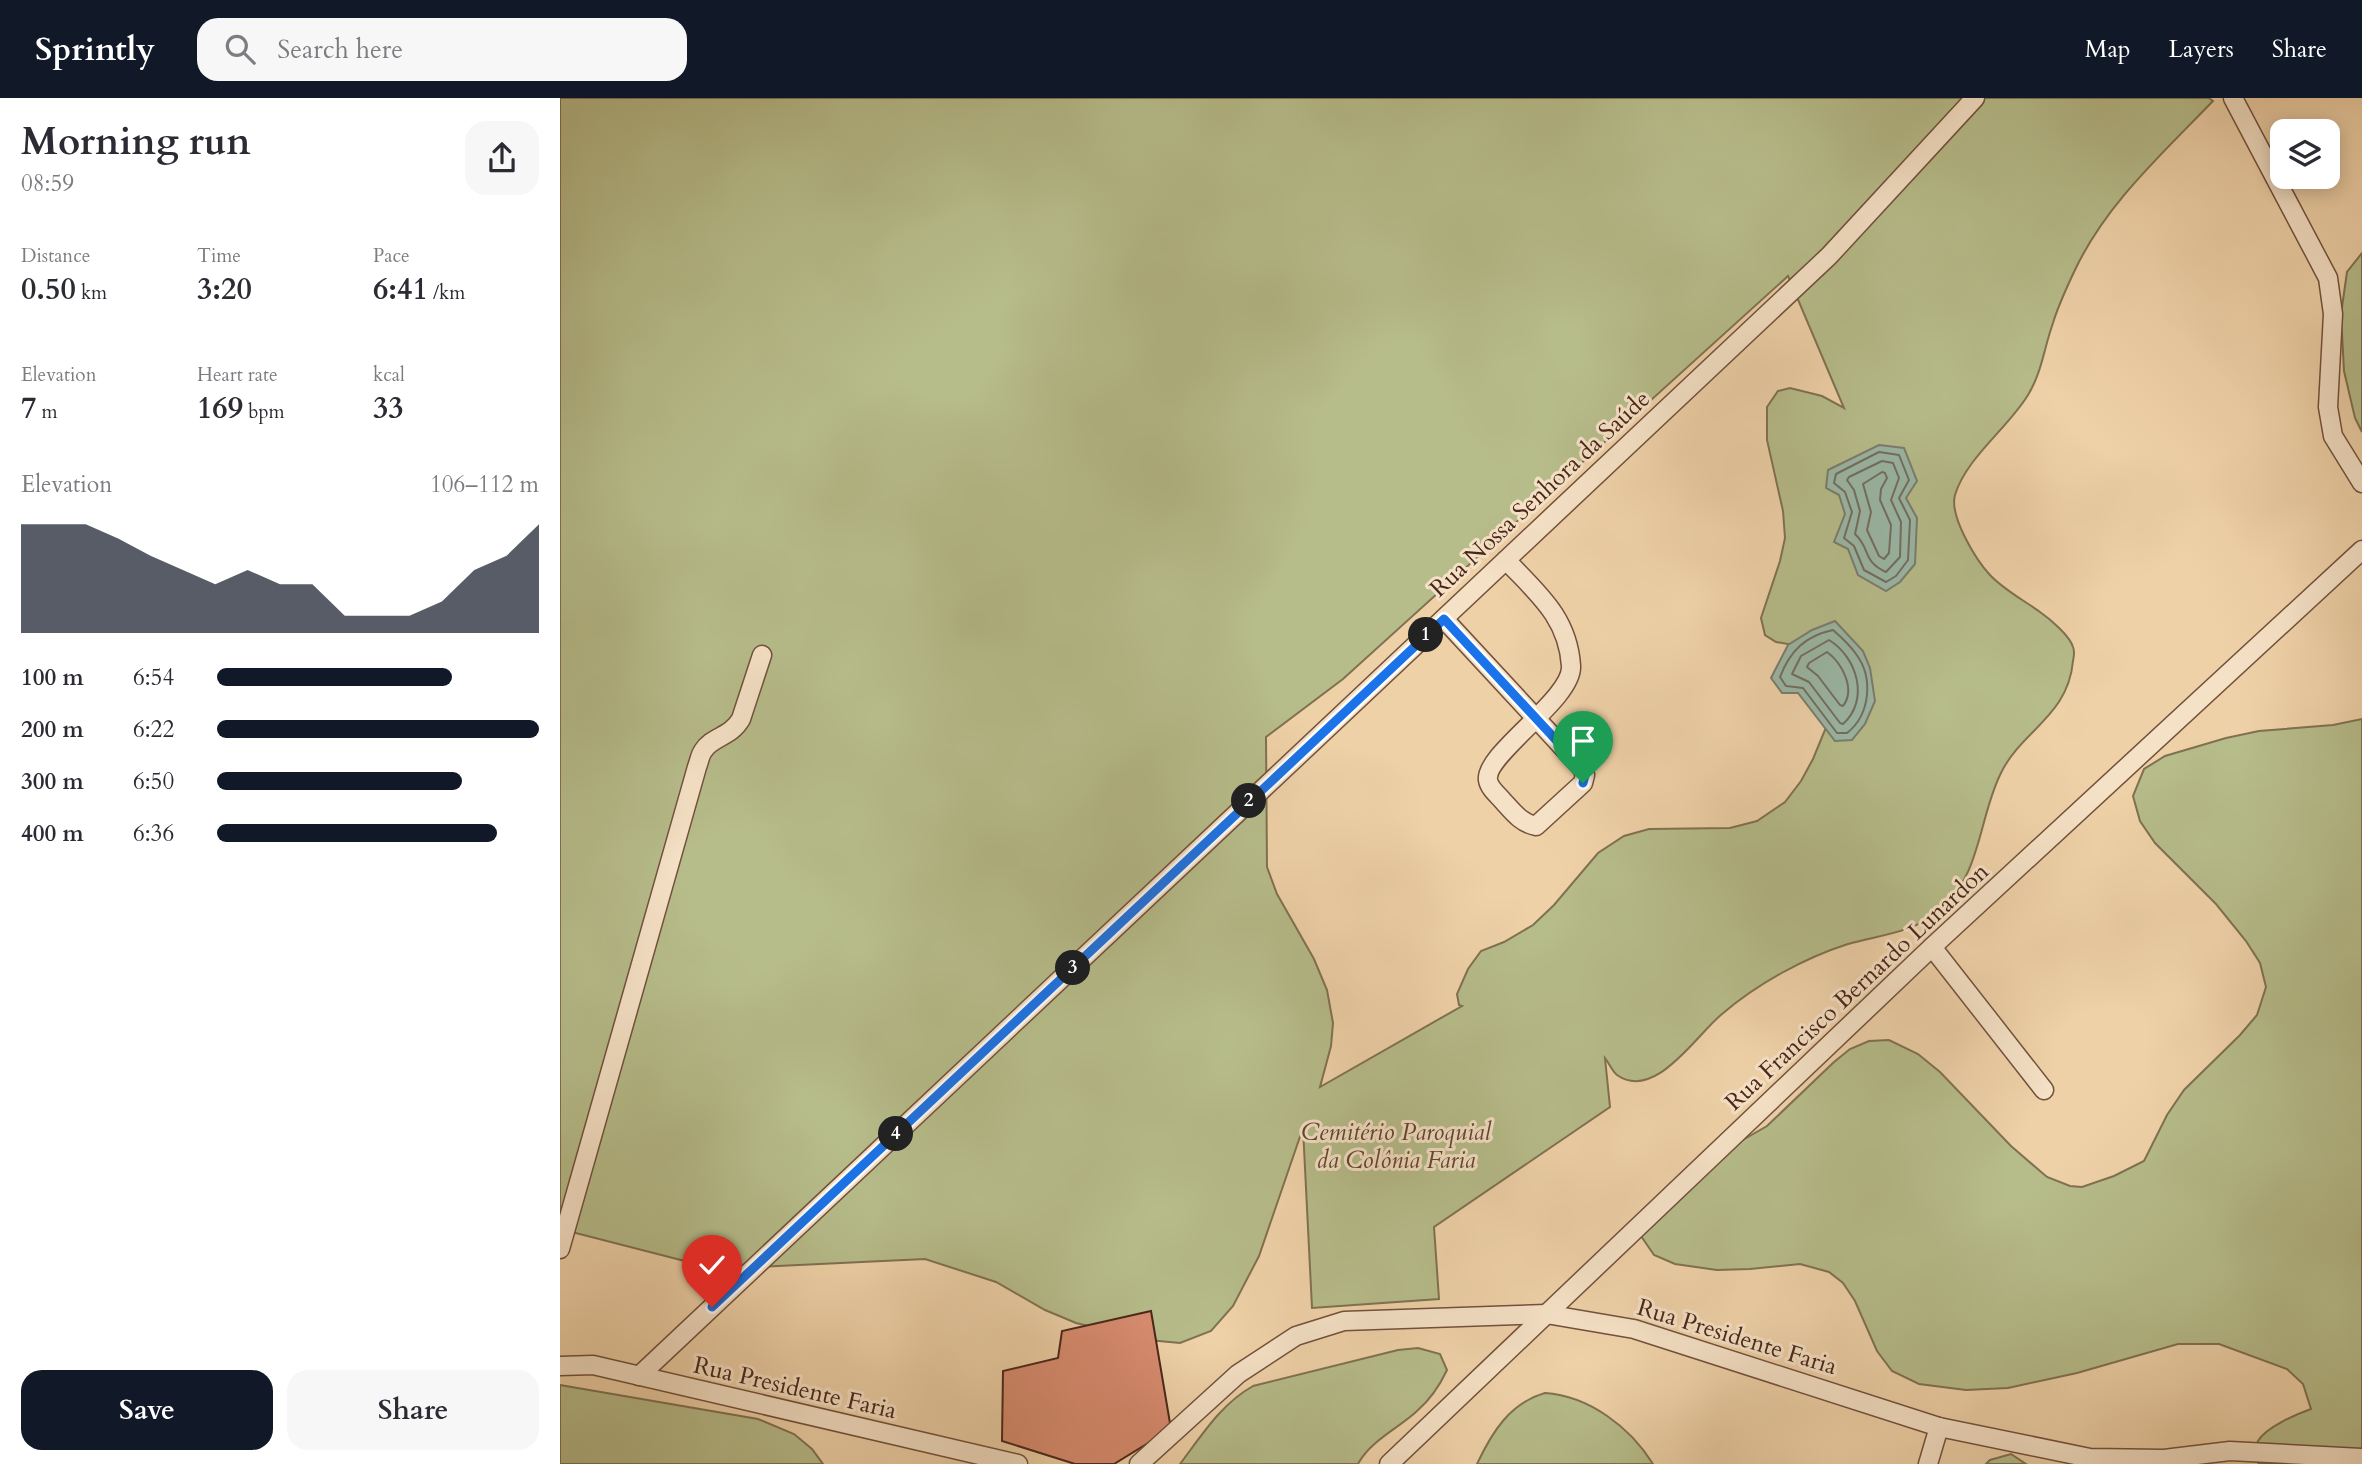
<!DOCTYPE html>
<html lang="en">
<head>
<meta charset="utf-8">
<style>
  :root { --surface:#fff; --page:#f7f7f7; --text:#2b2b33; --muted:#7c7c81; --accent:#111827 }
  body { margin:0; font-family:Cardo,serif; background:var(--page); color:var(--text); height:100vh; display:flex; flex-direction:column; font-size:26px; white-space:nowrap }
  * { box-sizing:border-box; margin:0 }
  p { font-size:23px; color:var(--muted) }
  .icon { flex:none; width:38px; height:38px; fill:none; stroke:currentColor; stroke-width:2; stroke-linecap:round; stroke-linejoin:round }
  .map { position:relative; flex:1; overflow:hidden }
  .sheet { display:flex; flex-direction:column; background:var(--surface); width:560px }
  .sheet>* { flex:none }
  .buttons { position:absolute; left:1710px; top:21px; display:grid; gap:14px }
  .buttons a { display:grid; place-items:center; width:70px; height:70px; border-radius:14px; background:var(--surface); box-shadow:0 4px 18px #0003; font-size:35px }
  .pin { position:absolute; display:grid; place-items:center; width:60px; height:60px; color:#fff; margin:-72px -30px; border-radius:50% 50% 50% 0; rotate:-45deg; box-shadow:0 0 7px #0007 }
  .pin .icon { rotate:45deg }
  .km { position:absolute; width:35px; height:35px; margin:-18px; border-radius:50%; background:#222; color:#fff; font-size:19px; line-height:35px; text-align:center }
  .round { display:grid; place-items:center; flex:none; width:74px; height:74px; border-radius:21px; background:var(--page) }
  .headline { display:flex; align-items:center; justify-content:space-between; height:119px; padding:0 21px }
  h1 { font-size:38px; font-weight:700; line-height:52px }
  .figures { display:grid; grid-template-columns:repeat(3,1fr); gap:10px; height:119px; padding:7px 21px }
  .figures div { display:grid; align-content:center }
  .figures b { font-size:30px; font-weight:700 }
  .figures small { font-size:19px; font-weight:400 }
  .figures p { font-size:19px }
  .chart { height:196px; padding:14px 21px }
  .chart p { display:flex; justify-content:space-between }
  .chart svg { width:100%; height:126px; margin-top:7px; fill:var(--accent); opacity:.7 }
  .cta { display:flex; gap:14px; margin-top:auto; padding:14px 21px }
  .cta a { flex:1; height:80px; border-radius:21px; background:var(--accent); color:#fff; font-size:28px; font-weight:700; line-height:80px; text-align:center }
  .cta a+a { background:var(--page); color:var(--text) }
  ul { padding:0 21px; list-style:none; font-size:23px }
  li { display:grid; grid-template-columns:112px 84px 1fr; align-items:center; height:52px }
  li i { height:18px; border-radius:9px; background:var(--accent) }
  header { display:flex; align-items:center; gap:42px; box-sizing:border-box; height:98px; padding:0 35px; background:var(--accent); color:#fff }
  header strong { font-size:33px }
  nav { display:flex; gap:38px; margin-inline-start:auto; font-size:24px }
  .search { width:490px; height:63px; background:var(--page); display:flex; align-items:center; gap:18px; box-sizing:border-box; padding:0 24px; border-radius:21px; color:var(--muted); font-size:26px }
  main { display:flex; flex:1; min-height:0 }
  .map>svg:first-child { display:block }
</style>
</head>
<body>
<header>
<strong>Sprintly</strong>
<div class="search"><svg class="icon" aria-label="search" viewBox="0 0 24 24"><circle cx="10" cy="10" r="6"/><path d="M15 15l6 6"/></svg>Search here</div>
<nav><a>Map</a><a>Layers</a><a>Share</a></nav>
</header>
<main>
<section class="sheet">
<div class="headline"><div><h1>Morning run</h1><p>08:59</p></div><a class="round"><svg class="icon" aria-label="share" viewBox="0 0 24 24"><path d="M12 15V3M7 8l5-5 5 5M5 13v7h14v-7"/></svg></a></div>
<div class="figures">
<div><p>Distance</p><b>0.50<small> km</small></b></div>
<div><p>Time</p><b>3:20</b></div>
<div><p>Pace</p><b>6:41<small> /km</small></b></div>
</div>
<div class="figures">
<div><p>Elevation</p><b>7<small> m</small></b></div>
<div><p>Heart rate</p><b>169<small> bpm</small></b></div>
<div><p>kcal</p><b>33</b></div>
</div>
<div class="chart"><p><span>Elevation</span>106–112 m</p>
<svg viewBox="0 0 160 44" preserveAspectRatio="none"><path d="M0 44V6L10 6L20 6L30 11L40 17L50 22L60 27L70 22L80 27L90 27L100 38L110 38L120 38L130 33L140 22L150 17L160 6V44z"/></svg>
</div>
<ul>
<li><b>100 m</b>6:54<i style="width:73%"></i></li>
<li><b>200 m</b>6:22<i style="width:100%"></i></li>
<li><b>300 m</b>6:50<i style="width:76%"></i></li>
<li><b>400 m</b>6:36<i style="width:87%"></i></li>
</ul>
<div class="cta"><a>Save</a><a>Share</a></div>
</section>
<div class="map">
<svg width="1802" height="1366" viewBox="0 0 1802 1366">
  <rect width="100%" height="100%" fill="#efd1a8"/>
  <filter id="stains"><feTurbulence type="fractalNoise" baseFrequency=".00286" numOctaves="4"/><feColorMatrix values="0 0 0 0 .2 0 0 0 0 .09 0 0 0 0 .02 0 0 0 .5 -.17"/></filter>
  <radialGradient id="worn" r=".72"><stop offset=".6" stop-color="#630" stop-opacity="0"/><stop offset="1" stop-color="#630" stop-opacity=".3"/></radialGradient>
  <g fill="#b6bc8a" stroke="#807152" stroke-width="2" fill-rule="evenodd">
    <path d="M0 0H1649L1653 3C1602 56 1545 107 1514 174 1506 191 1498 208 1493 225 1484 250 1482 274 1468 297 1448 330 1406 360 1395 397 1389 418 1416 462 1430 477 1444 492 1465 503 1480 514 1490 521 1510 538 1513 549 1515 554 1514 558 1513 563 1508 619 1460 633 1440 677 1418 723 1421 778 1379 813 1353 835 1319 837 1288 846 1244 860 1197 886 1162 916 1137 936 1095 1004 1057 977 1052 973 1049 965 1045 960L1050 1009 874 1129 879 1201 752 1210 743 1030 699 1158 673 1208 651 1233 620 1245 588 1242 516 1225 485 1212 436 1184 365 1161 174 1170 148 1169 0 1131ZM1228 178 1284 310 1262 298 1230 290 1218 293 1207 309V342L1223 413 1225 440 1220 463 1201 520 1205 537 1216 544 1256 551 1272 615 1253 661 1241 683 1225 704 1197 723 1170 730 1089 731 1064 738 1038 755 994 807 973 827 944 844 921 853 908 871 897 896 899 907 902 908 760 989 771 948 773 925 767 892 754 861 717 796 707 769 706 639 783 581Z"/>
    <path d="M1802 155V334L1795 320 1784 273 1781 216 1787 174Z"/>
    <path d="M1802 621V1366H1699L1694 1359C1695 1354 1696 1347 1698 1343 1706 1329 1737 1316 1751 1311L1743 1286 1727 1271 1659 1246H1618L1517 1275 1448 1290 1406 1292 1359 1286 1332 1273 1317 1253 1295 1203 1283 1185 1269 1174 1240 1166 1190 1171 1157 1172 1115 1166 1094 1157 1081 1138 1083 1126 1181 1043 1207 1028 1274 964 1290 951 1309 943 1329 942 1358 956 1380 974 1451 1048 1487 1079 1510 1088 1522 1089 1554 1078 1584 1063 1607 1017 1624 992 1680 937 1697 917 1706 889 1700 865 1686 843 1656 806 1595 745 1580 723 1573 698 1584 671 1605 658 1666 640 1699 633 1773 627Z"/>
    <path d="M858 1250 880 1256 887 1272C879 1289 871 1301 857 1313 839 1330 810 1343 798 1366H620C642 1337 661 1306 693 1288L838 1252Z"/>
    <path d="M0 1287 198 1321 234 1336 252 1351 263 1366H0Z"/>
    <path d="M985 1295C1029 1298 1070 1329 1093 1366H917C932 1334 950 1305 985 1295Z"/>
    <path d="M1451 1356 1466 1366H1426L1430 1362Z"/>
  </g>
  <g fill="#9ab7a6" stroke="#7a7d6e" stroke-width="2">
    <path d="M1319 347 1344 350 1357 383 1346 400 1357 420 1355 466 1340 484 1326 493 1298 477 1288 451 1274 444 1285 416 1279 397 1266 390 1268 372Z"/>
    <path d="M1275 523 1303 553 1310 570 1315 603 1305 626 1292 642 1275 643 1238 595H1222L1211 580 1228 547 1252 532Z"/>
  </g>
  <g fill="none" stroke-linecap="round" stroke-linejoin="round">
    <g stroke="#726e60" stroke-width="2">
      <path d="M1319 354 1339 357 1349 382 1339 400 1350 422 1348 462 1336 478 1326 484 1304 472 1294 448 1284 440 1292 414 1285 394 1274 385 1276 376Z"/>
      <path d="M1322 363 1333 365 1339 380 1331 402 1341 424 1340 459 1326 474C1302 463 1311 451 1295 436L1300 413 1294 392 1287 382 1289 379Z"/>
      <path d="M1322 374 1325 375 1327 380 1321 391 1320 402 1331 427 1329 455 1324 461 1319 458 1307 432 1311 414 1303 386Z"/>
      <path d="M1273 532C1281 539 1290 547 1296 556 1314 580 1310 617 1287 635H1277L1243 590 1226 588 1220 579C1230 553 1245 538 1273 532Z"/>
      <path d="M1269 542C1297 559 1310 602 1283 626L1280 625 1249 584 1232 576 1241 558Z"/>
      <path d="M1267 554C1282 565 1296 591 1283 608L1280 607 1258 578 1247 569 1249 565Z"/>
    </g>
  </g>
  <path fill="#d88c70" stroke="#492619" stroke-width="2" d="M591 1213 611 1331 554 1366H515L442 1343 443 1273 498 1260 502 1233Z"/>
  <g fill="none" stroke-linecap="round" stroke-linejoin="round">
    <g stroke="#72513d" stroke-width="21">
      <g id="minor">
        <path d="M1673 0 1768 180 1773 216 1768 309 1773 338 1802 385"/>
        <path d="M884 521 1022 670 1025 677 1023 685 976 728C961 725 953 714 943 703 938 697 929 690 928 682 924 656 1013 601 1011 568 1008 519 977 495 946 462"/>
        <path d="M1372 849 1484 992"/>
        <path d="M0 1151 137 669C139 664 140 657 143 653 152 638 170 640 181 621L202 557"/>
        <path d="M0 1268 33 1267 458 1366"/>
        <path d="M79 1278 1269 158 1415 0"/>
        <path d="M579 1366 678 1276 736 1238 784 1223 986 1216 1074 1231 1379 1329 1530 1360 1604 1361 1670 1353 1802 1360"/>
        <path d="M829 1366 1372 849 1802 452"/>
        <path d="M1368 1366 1379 1329"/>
      </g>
    </g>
    <use href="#minor" stroke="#f5e1c6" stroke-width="18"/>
  </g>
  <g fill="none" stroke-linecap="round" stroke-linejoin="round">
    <g stroke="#fff" stroke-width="14">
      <path id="route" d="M152 1209 884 521 1022 670 1025 677 1023 685"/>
    </g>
    <use href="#route" stroke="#1a73e8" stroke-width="9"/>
  </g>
  <g text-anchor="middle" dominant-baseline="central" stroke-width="6" stroke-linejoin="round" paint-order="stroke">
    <g font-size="24" fill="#492619" stroke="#f5e1c6">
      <text transform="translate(980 396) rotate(-43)">Rua Nossa Senhora da Saúde</text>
      <text transform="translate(1297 889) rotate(-43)">Rua Francisco Bernardo Lunardon</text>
      <text transform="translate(1177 1239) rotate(17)">Rua Presidente Faria</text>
      <text transform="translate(235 1290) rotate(13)">Rua Presidente Faria</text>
    </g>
    <g font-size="24" font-style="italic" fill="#5f4430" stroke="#f5e1c6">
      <text x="836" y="1034">Cemitério Paroquial<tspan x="836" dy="28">da Colônia Faria</tspan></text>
    </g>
  </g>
  <rect width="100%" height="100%" filter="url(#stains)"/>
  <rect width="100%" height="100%" fill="url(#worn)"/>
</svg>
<div class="buttons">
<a><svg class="icon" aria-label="layers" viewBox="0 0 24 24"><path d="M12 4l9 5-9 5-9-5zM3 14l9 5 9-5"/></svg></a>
</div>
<div class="pin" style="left:1023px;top:685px;background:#1e9e55"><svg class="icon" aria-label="arrive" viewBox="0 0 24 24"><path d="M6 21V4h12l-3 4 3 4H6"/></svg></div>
<div class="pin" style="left:152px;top:1209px;background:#d93025"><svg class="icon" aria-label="check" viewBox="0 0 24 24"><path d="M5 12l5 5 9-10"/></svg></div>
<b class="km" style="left:866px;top:537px">1</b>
<b class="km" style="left:689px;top:703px">2</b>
<b class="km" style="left:513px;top:870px">3</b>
<b class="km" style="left:336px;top:1036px">4</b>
</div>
</main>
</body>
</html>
